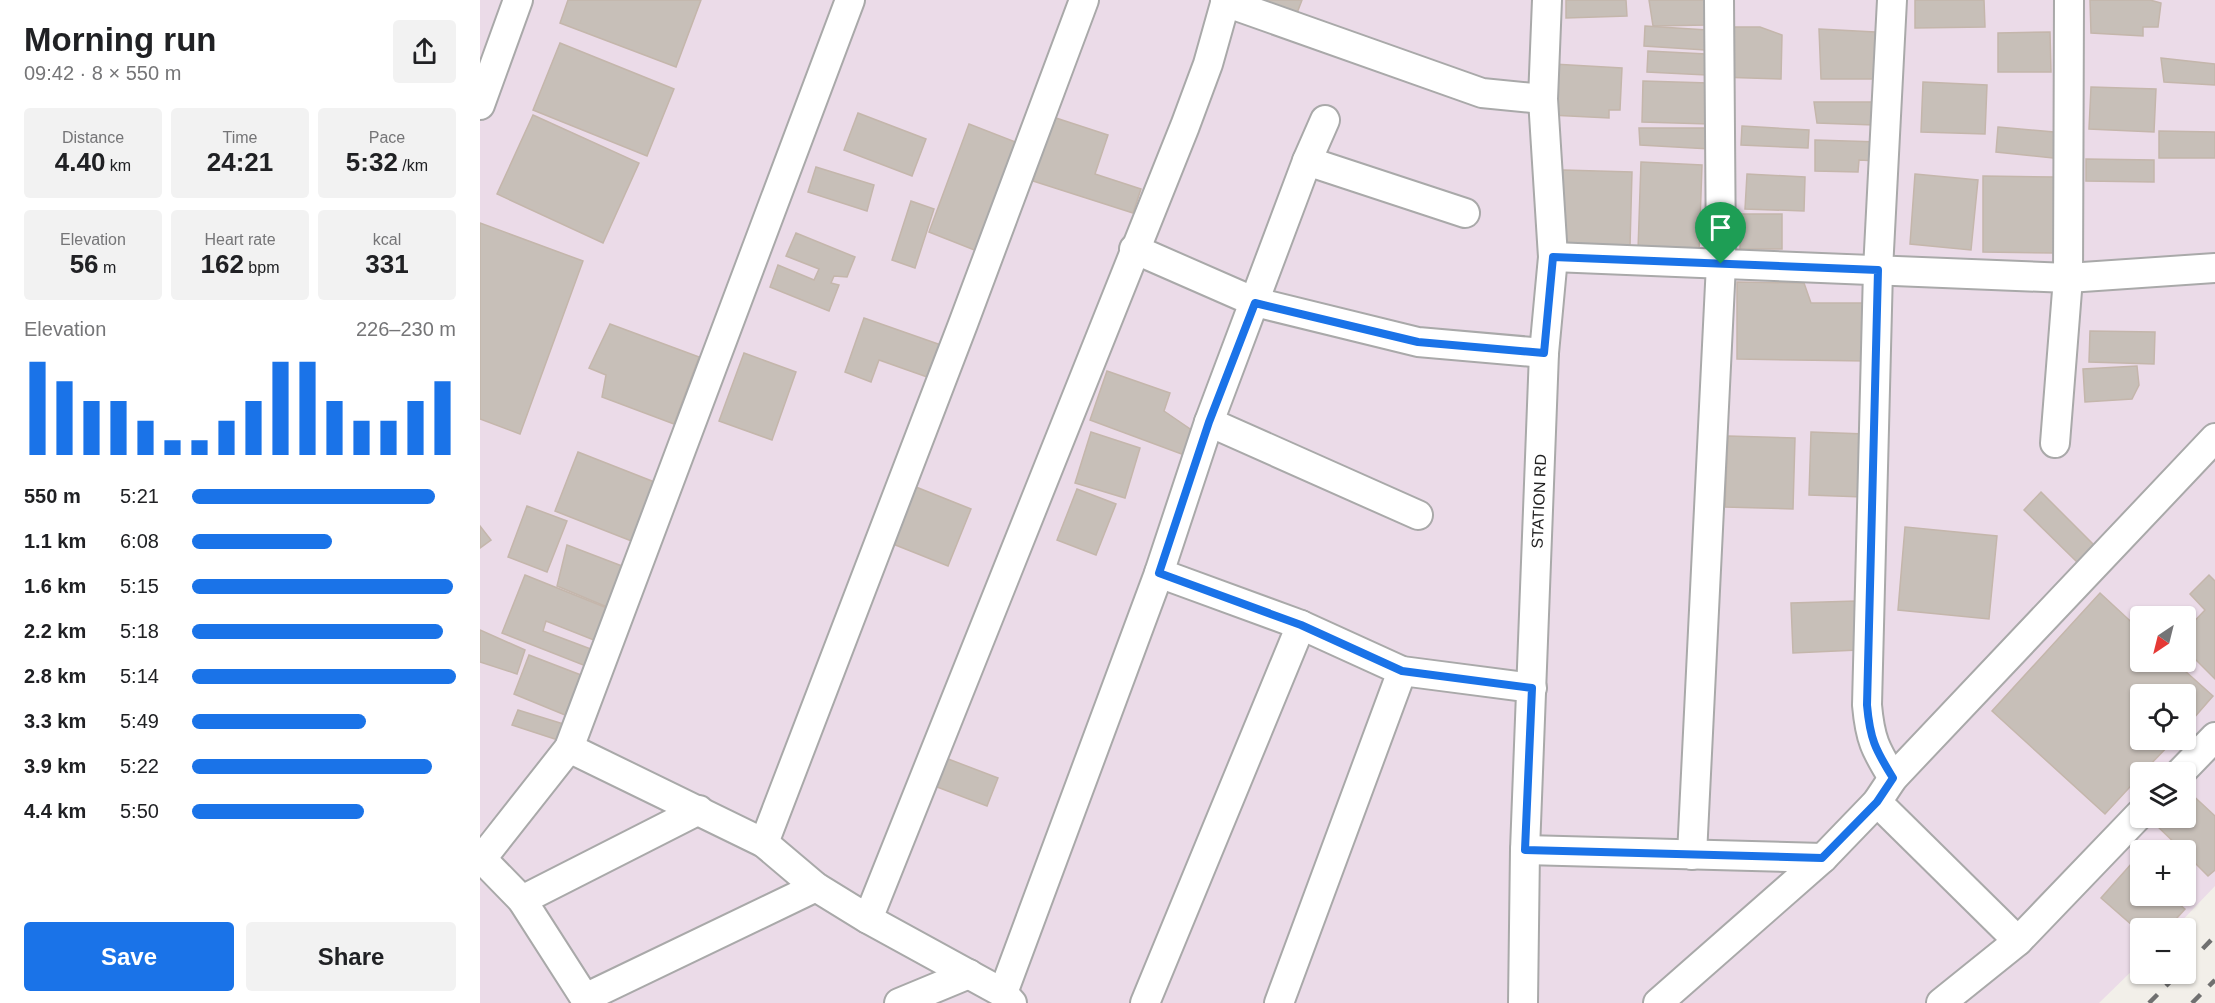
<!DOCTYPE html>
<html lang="en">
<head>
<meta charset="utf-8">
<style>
  :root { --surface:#fff; --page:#f2f2f2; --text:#202124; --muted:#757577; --accent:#1a73e8 }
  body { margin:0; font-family:Helvetica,sans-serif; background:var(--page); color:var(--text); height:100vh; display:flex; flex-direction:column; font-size:22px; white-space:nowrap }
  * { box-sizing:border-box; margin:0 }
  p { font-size:20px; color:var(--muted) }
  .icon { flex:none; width:33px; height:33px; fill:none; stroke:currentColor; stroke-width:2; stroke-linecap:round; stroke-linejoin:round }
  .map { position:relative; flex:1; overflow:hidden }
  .drawer { display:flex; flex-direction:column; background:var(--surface); width:480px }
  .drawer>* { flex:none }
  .needle { width:39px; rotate:215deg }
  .tools { position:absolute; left:1650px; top:606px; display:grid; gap:12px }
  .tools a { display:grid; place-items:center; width:66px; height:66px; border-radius:6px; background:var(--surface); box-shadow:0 2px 4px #0004; font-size:30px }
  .pin { position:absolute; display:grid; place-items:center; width:51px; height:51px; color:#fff; margin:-62px -26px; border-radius:50% 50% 50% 0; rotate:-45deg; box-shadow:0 0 6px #0007 }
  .pin .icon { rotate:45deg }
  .round { display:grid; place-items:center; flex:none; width:63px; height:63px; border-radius:6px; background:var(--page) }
  .headline { display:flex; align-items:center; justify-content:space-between; height:102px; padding:0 24px }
  h1 { font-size:33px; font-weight:700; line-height:45px }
  .figures { display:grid; grid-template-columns:repeat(3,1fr); gap:9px; height:102px; padding:6px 24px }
  .figures div { display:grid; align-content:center; border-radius:6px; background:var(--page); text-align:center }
  .figures b { font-size:26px; font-weight:700 }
  .figures small { font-size:16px; font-weight:400 }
  .figures p { font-size:16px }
  .chart { height:168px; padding:12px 24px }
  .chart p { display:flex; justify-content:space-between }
  .chart svg { width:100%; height:108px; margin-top:6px; stroke:var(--accent); stroke-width:6 }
  .action { display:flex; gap:12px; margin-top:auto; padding:12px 24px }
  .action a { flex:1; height:69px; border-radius:6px; background:var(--accent); color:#fff; font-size:24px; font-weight:700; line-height:69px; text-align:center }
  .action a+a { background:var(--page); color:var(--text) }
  ul { padding:0 24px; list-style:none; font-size:20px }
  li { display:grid; grid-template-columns:96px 72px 1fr; align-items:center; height:45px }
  li i { height:15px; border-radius:8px; background:var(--accent) }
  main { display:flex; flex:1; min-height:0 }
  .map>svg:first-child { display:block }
</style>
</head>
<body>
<main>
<section class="drawer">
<div class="headline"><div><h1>Morning run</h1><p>09:42 · 8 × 550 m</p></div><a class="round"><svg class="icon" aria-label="share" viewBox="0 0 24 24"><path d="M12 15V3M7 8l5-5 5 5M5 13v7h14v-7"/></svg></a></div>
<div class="figures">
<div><p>Distance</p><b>4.40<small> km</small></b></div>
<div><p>Time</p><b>24:21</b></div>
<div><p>Pace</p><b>5:32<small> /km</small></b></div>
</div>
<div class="figures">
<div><p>Elevation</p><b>56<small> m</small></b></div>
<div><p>Heart rate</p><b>162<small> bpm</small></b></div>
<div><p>kcal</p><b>331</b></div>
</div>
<div class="chart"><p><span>Elevation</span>226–230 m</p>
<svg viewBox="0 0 160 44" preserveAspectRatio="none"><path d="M5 44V6M15 44V14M25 44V22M35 44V22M45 44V30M55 44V38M65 44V38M75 44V30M85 44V22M95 44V6M105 44V6M115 44V22M125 44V30M135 44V30M145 44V22M155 44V14"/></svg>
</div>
<ul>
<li><b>550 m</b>5:21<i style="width:92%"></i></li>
<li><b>1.1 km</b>6:08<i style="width:53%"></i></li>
<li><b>1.6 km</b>5:15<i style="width:99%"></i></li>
<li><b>2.2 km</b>5:18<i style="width:95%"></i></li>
<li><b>2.8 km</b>5:14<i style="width:100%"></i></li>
<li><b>3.3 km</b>5:49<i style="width:66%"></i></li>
<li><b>3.9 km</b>5:22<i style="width:91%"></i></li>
<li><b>4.4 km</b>5:50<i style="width:65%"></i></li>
</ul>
<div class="action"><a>Save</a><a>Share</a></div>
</section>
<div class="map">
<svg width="1735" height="1003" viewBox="0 0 1735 1003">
  <rect width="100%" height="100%" fill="#f2efe9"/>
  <path fill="#ebdbe8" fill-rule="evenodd" d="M0 0H1735V886L1695 928H1660V963L1619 1003H0ZM1660 616H1706V662H1660ZM1660 694H1706V740H1660ZM1660 772H1706V818H1660ZM1660 850H1706V896H1660Z"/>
  <g fill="#c7bfb8" stroke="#c4b6ab" stroke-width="1.5">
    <path d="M88 0H221L196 67 80 23Z"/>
    <path d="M783 0H822L817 13Z"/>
    <path d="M1086 0H1146L1147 16 1086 18Z"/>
    <path d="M1169 0H1227V25L1173 26Z"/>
    <path d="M1435 0H1504L1505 27 1435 28Z"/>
    <path d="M1610 0H1670L1681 3 1678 27H1663V36L1611 33Z"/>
    <path d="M1165 26 1227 30 1225 50 1164 46Z"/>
    <path d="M1241 27H1280L1302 35 1301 79 1239 77Z"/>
    <path d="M1339 29 1395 32 1396 79H1341Z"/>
    <path d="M1570 32 1571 72H1518V33Z"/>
    <path d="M80 43 194 89 167 156 53 110Z"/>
    <path d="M1168 51 1226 54V75L1167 72Z"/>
    <path d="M1681 58 1735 64V85L1684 82Z"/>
    <path d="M1073 64 1142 68 1140 110H1129V118L1070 115Z"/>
    <path d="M1163 81 1229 83V124L1162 122Z"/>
    <path d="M1443 82 1507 85 1505 134 1441 132Z"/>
    <path d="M1611 87 1676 89 1674 132 1609 129Z"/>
    <path d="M1334 102H1397L1394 125 1337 123Z"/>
    <path d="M378 113 446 139 432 176 364 150Z"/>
    <path d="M53 115 159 163 123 243 17 194Z"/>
    <path d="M573 117 628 135 615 174 661 189 653 213 553 181Z"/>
    <path d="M489 124 543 145 502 253 449 232Z"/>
    <path d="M1262 126 1329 130 1328 148 1261 145Z"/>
    <path d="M1518 127 1585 133 1582 159 1516 152Z"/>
    <path d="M1159 128H1232L1230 149 1160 145Z"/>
    <path d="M1679 131 1735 132V158H1679Z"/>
    <path d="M1335 140 1399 142 1398 161 1379 160 1378 172 1335 171Z"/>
    <path d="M1606 159 1674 160V182L1606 181Z"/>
    <path d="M1161 162 1222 165 1219 253 1158 250Z"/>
    <path d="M336 167 394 185 387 211 328 192Z"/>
    <path d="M1083 170 1152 172 1150 246 1081 244Z"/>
    <path d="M1267 174 1325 177 1324 211 1265 209Z"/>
    <path d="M1435 174 1498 180 1491 250 1430 244Z"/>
    <path d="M1503 176 1574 177V253L1503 252Z"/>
    <path d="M431 201 454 209 435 268 412 260Z"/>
    <rect x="1260" y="214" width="42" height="35"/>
    <path d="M0 223 103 261 40 434 0 419Z"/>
    <path d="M316 233 375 257 367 277 354 276 351 283 359 285 349 311 290 287 298 265 334 280 339 269 306 256Z"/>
    <path d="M1257 282 1324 283 1331 303H1387V361L1257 359Z"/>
    <path d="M384 318 461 345 450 378 399 360 391 382 365 372Z"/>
    <path d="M130 324 219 357 194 424 122 397 126 375 109 368Z"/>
    <path d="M1610 331 1675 332 1674 364 1609 362Z"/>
    <path d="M264 353 316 372 292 440 239 421Z"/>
    <path d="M1657 366 1659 385 1652 399 1605 402 1603 369Z"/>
    <path d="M627 371 690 393 684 411 716 433 707 456 610 420Z"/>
    <path d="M611 432 660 448 645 498 595 483Z"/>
    <path d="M1331 432 1385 434 1383 497 1329 495Z"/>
    <path d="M1248 436 1315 438 1313 509 1245 507Z"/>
    <path d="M98 452 177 483 154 542 75 511Z"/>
    <path d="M436 487 491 509 468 566 413 544Z"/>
    <path d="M597 489 636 504 616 555 577 540Z"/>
    <path d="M1561 492 1616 547 1599 564 1544 510Z"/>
    <path d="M47 506 87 521 67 572 28 557Z"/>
    <path d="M0 526 11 540 0 548Z"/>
    <path d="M1425 527 1517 536 1509 619 1418 610Z"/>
    <path d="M87 545 142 566 127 607 77 586Z"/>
    <path d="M45 575 137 612 124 644 66 621 63 631 116 651 111 668 22 633Z"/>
    <path d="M1729 575 1735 581V679L1706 650V630L1725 610 1710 594Z"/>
    <path d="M1620 593 1660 630V662H1695L1733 696 1706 727V694H1660V740H1694L1663 772H1660V776L1625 814 1512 711Z"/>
    <path d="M1376 601 1378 650 1313 653 1311 603Z"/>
    <path d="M0 630 45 650 37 674 0 662Z"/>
    <path d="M49 655 101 675 85 715 34 694Z"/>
    <path d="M38 710 90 726 84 742 32 725Z"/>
    <path d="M463 757 518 778 507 806 452 785Z"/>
    <path d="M1706 789 1735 816V870L1728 876 1706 854V850H1702L1676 825 1682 818H1706Z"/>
    <path d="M1652 863 1660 870V896H1689L1705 909 1688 928H1660V932L1621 898Z"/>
  </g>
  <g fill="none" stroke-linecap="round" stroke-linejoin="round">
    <g stroke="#a9a9a9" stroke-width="32">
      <g id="minor">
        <path d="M1412 0 1398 270 1387 705C1390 739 1395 749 1413 778"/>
        <path d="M745 2 1002 93 1063 99"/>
        <path d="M0 105 38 0"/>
        <path d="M827 161 985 213"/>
        <path d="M654 249 775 302 938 342 1064 353"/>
        <path d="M1073 257 1588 278 1735 268"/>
        <path d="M729 422 938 515"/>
        <path d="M1575 443 1588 278 1589 0"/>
        <path d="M679 573 821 625 922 671 1052 688"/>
        <path d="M89 748 284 843 336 887 388 919 523 993 532 1003"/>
        <path d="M1701 772 1735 737"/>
        <path d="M1397 802 1538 941"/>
        <path d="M284 843 483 324 604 0"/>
        <path d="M1045 850 1343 858"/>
        <path d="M1212 855 1241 264 1239 0"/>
        <path d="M2 859 42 900 108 1003"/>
        <path d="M0 861 89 748 370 0"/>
        <path d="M42 900 219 810"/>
        <path d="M388 919 705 126 728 64 746 0"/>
        <path d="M523 993 679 573 729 422 827 161 845 120"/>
        <path d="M105 998 336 887"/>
        <path d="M419 1003 489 974"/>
        <path d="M665 1003 821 625"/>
        <path d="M799 1003 922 671"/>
        <path id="s1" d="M1043 1003 1045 850 1064 353 1073 257 1063 99 1067 0"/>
        <path d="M1178 1003 1343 858 1397 802 1413 778 1735 438"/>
        <path d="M1461 1003 1538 941 1660 814"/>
      </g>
    </g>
    <use href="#minor" stroke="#fff" stroke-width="28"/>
    <g stroke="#707070" stroke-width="4.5" stroke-dasharray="12 12" stroke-linecap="butt">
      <path d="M1706 966 1735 936"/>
      <path d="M1669 1003 1698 974"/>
      <path d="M1712 1003 1735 980"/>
    </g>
  </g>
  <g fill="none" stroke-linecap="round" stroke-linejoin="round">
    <g stroke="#fff" stroke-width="12">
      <path id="route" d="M1073 257 1398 270 1387 705C1390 739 1395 749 1413 778L1397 802 1342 858 1045 850 1052 688 922 671 821 625 679 573 729 422 775 303 938 342 1064 353Z"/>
    </g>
    <use href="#route" stroke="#1a73e8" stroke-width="8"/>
  </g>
  <g text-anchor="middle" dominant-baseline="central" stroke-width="4.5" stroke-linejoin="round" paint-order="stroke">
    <g font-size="16" fill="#222" stroke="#fff">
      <text stroke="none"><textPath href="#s1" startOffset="502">STATION RD</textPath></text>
    </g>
  </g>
</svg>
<div class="tools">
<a><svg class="needle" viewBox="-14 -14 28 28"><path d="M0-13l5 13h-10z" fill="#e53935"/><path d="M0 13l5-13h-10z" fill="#757577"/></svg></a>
<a><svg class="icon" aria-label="locate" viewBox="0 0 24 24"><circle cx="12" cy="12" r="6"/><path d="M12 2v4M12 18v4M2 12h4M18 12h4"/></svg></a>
<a><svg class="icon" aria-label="layers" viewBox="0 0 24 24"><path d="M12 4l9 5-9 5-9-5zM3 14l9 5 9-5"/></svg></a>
<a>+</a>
<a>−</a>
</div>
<div class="pin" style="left:1241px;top:264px;background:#1e9e55"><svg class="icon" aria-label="arrive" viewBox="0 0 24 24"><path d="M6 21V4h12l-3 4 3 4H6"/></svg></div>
</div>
</main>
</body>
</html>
